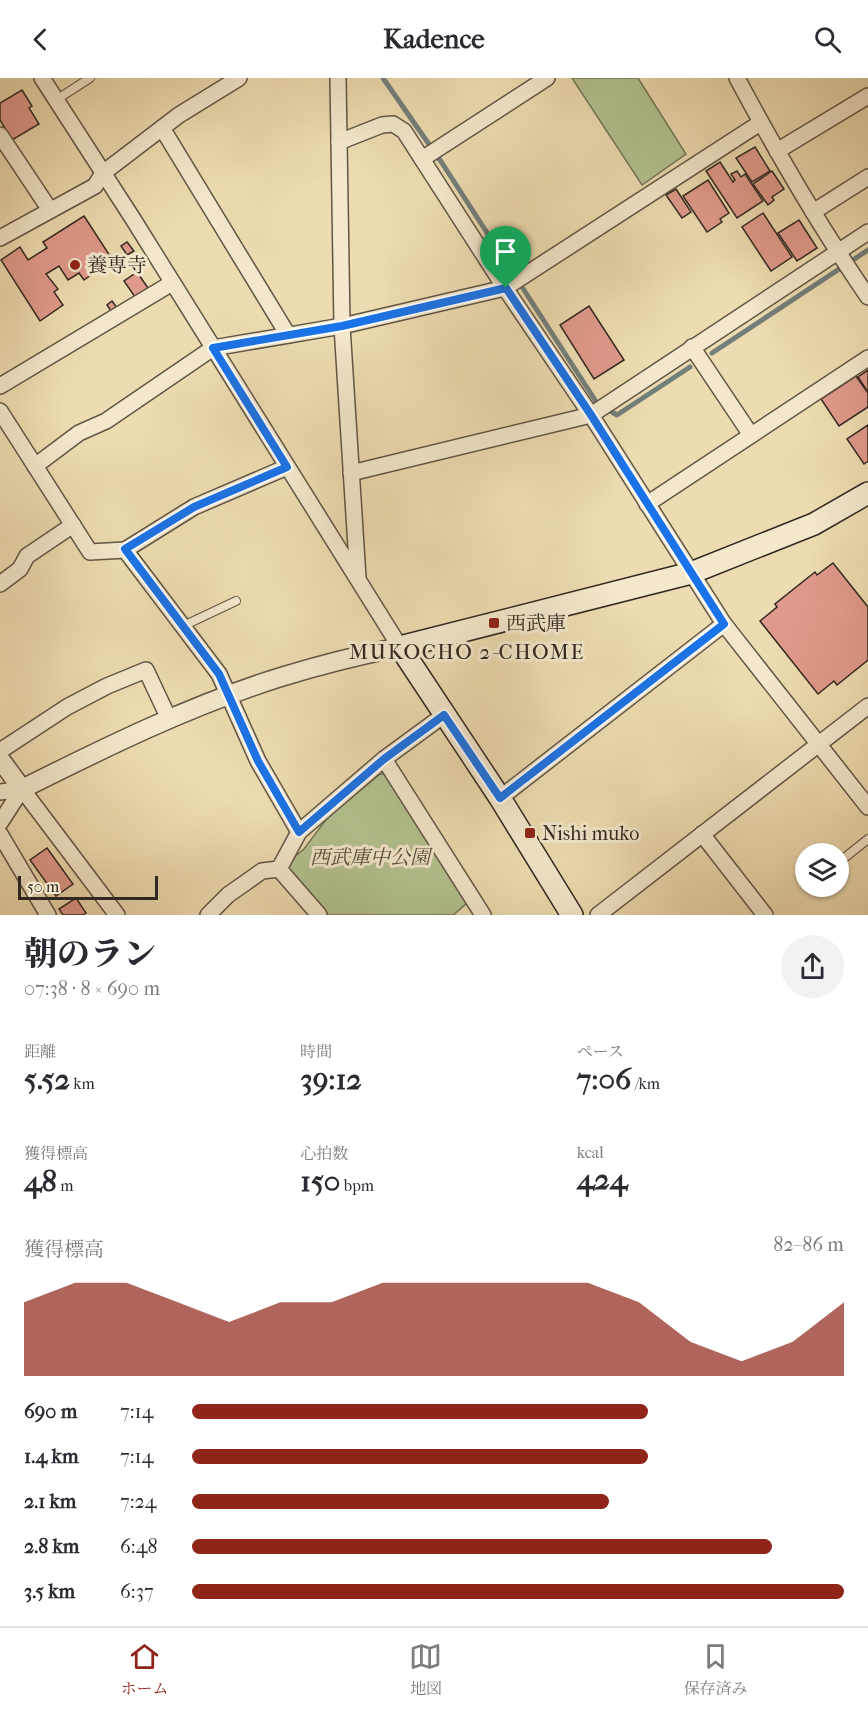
<!DOCTYPE html>
<html lang="ja">
<head>
<meta charset="utf-8">
<style>
  :root { --surface:#fff; --page:#f2f2f3; --text:#2b2b33; --muted:#7c7c81; --line:#e1e1e2; --accent:#8f2418 }
  body { margin:0; font-family:"IM FELL French Canon","Noto Serif JP",serif; background:var(--page); color:var(--text); height:100vh; display:flex; flex-direction:column; font-size:22px; white-space:nowrap }
  * { box-sizing:border-box; margin:0 }
  p { font-size:20px; color:var(--muted) }
  .icon { flex:none; width:33px; height:33px; fill:none; stroke:currentColor; stroke-width:2; stroke-linecap:round; stroke-linejoin:round }
  .map { position:relative; height:837px; overflow:hidden }
  .panel { display:flex; flex-direction:column; background:var(--surface); flex:1 }
  .panel>* { flex:none }
  .buttons { position:absolute; left:795px; top:765px; display:grid; gap:12px }
  .buttons a { display:grid; place-items:center; width:54px; height:54px; border-radius:50%; background:var(--surface); box-shadow:0 2px 4px #0004; font-size:30px }
  .scale { position:absolute; left:18px; bottom:15px; width:140px; box-sizing:border-box; padding-left:6px; border:3px solid #332820; border-top:0; font-size:16px; line-height:21px; white-space:nowrap; color:#332820; -webkit-text-stroke:4px #f3e8cc; paint-order:stroke }
  .pin { position:absolute; display:grid; place-items:center; width:51px; height:51px; color:#fff; margin:-62px -26px; border-radius:50% 50% 50% 0; rotate:-45deg; box-shadow:0 0 6px #0007 }
  .pin .icon { rotate:45deg }
  .round { display:grid; place-items:center; flex:none; width:63px; height:63px; border-radius:32px; background:var(--page) }
  .head { display:flex; align-items:center; justify-content:space-between; height:102px; padding:0 24px }
  h1 { font-size:33px; font-weight:800; line-height:45px }
  .metrics { display:grid; grid-template-columns:repeat(3,1fr); gap:9px; height:102px; padding:6px 24px }
  .metrics div { display:grid; align-content:center }
  .metrics b { font-size:30px; font-weight:800 }
  .metrics small { font-size:16px; font-weight:400 }
  .metrics p { font-size:16px }
  .chart { height:168px; padding:12px 24px }
  .chart p { display:flex; justify-content:space-between }
  .chart svg { width:100%; height:108px; margin-top:6px; fill:var(--accent); opacity:.7 }
  ul { padding:0 24px; list-style:none; font-size:20px }
  li { display:grid; grid-template-columns:96px 72px 1fr; align-items:center; height:45px }
  li i { height:15px; border-radius:8px; background:var(--accent) }
  header { display:flex; justify-content:space-between; align-items:center; height:78px; padding:0 24px; background:var(--surface); font-size:27px; font-weight:800 }
  .tabs { display:flex; justify-content:space-around; align-items:center; height:84px; border-top:2px solid var(--line); background:var(--surface); font-size:16px; color:var(--muted) }
  .tabs a { display:grid; justify-items:center; gap:3px }
  .tabs .selected { color:var(--accent) }
  .map>svg:first-child { display:block }
</style>
</head>
<body>
<header><svg class="icon" aria-label="back" viewBox="0 0 24 24"><path d="M15 5l-7 7 7 7"/></svg>Kadence<svg class="icon" aria-label="search" viewBox="0 0 24 24"><circle cx="10" cy="10" r="6"/><path d="M15 15l6 6"/></svg></header>
<div class="map">
<svg width="868" height="837" viewBox="0 0 868 837">
  <rect width="100%" height="100%" fill="#eddcb1"/>
  <filter id="stains"><feTurbulence type="fractalNoise" baseFrequency=".00333" numOctaves="4"/><feColorMatrix values="0 0 0 0 .2 0 0 0 0 .09 0 0 0 0 .02 0 0 0 .5 -.17"/></filter>
  <radialGradient id="worn" r=".72"><stop offset=".6" stop-color="#630" stop-opacity="0"/><stop offset="1" stop-color="#630" stop-opacity=".3"/></radialGradient>
  <g fill="#b3c28f" stroke="#737558" stroke-width="1.5">
    <path d="M572 0H638L686 76 642 107Z"/>
    <path d="M380 696 388 697 467 820 466 826 453 837H327L287 795 289 783 304 771 328 739Z"/>
  </g>
  <g fill="none" stroke-linecap="round" stroke-linejoin="round">
    <g stroke="#737f7b" stroke-width="5">
      <path d="M383 0 442 85 595 322"/>
      <path d="M712 275 868 172"/>
      <path d="M612 334 617 337 690 289"/>
    </g>
  </g>
  <g fill="#e09a8c" stroke="#332820" stroke-width="1.5">
    <path d="M22 12 32 28 29 30 39 46 12 62 0 42V25Z"/>
    <path d="M755 69 770 93 752 104 736 80Z"/>
    <path d="M720 84 733 104 735 102 731 96 737 93 741 99 745 96 763 123 737 140 706 93Z"/>
    <path d="M772 93 784 111 772 119 774 122 768 127 753 106Z"/>
    <path d="M708 102 729 135 720 141 722 144 707 154 683 118Z"/>
    <path d="M676 111 691 134 682 140 666 117Z"/>
    <path d="M763 135 792 179 771 193 742 149Z"/>
    <path d="M84 138 110 178 96 187 99 191 84 202 79 195 68 202 59 188 46 196 58 211 54 214 63 227 40 243 1 182 20 169 28 182 47 170 43 164Z"/>
    <path d="M799 142 817 170 797 183 778 155Z"/>
    <path d="M127 164 134 173 127 177 121 168Z"/>
    <path d="M137 194 148 210 135 219 124 203Z"/>
    <path d="M112 223 117 230 111 233 107 227Z"/>
    <path d="M589 228 624 282 594 301 560 247Z"/>
    <path d="M868 292V314L858 299Z"/>
    <path d="M856 298 868 315V329L839 348 821 321Z"/>
    <path d="M868 347V383L864 386 847 361Z"/>
    <path d="M833 485 868 529V582L837 607 834 603 818 616 760 543 777 529 775 526 815 494 817 497Z"/>
    <path d="M47 770 73 806 56 818 30 782Z"/>
    <path d="M76 820 86 835 83 837H63L59 831Z"/>
  </g>
  <g fill="none" stroke-linecap="round" stroke-linejoin="round">
    <g stroke="#625544" stroke-width="10">
      <g id="service">
        <path d="M56 22 90 0"/>
        <path d="M183 548 236 523"/>
        <path d="M838 785 868 761"/>
      </g>
    </g>
    <g stroke="#625544" stroke-width="18">
      <g id="minor">
        <path d="M42 0 133 141 400 569"/>
        <path d="M338 0 342 248 358 500"/>
        <path d="M737 0C777 75 820 149 868 219"/>
        <path d="M162 50 288 257"/>
        <path d="M0 57 50 132"/>
        <path d="M339 64 382 47 393 46 404 53 505 210 591 337 724 546 868 729"/>
        <path d="M777 73 868 18"/>
        <path d="M422 81 547 0"/>
        <path d="M813 134 868 99"/>
        <path d="M0 160 95 108 103 95 179 37 239 0"/>
        <path d="M692 269 751 357"/>
        <path d="M0 308 172 205"/>
        <path d="M0 333 90 474 125 472 219 596 258 683 299 754"/>
        <path d="M35 388 79 355 106 343 213 270 342 248 505 210 760 45"/>
        <path d="M351 395 591 337 868 154"/>
        <path d="M647 426 868 280"/>
        <path d="M125 472 194 429 287 389"/>
        <path d="M0 506 20 491 27 478 73 447"/>
        <path d="M0 673 67 629 107 608 146 592 169 641"/>
        <path d="M384 681 483 837"/>
        <path d="M22 711 117 837"/>
        <path d="M0 714 22 711"/>
        <path d="M500 720 724 546"/>
        <path d="M0 745 22 711"/>
        <path d="M0 756 48 837"/>
        <path d="M702 756 765 837"/>
        <path d="M279 791 319 837"/>
        <path d="M208 837 228 817 262 793 279 791 299 754 384 681 444 637"/>
        <path d="M598 837 868 628"/>
      </g>
    </g>
    <g stroke="#625544" stroke-width="21">
      <path id="tertiary" d="M0 681 22 711C106 669 191 627 281 599 320 587 360 577 400 569"/>
    </g>
    <g stroke="#332820" stroke-width="24">
      <path id="secondary" d="M572 837 500 720 400 569 691 495 814 446 868 415"/>
    </g>
    <use href="#service" stroke="#f3e8cc" stroke-width="8"/>
    <use href="#minor" stroke="#f3e8cc" stroke-width="15"/>
    <use href="#tertiary" stroke="#f3e8cc" stroke-width="18"/>
    <use href="#secondary" stroke="#f3e8cc" stroke-width="21"/>
  </g>
  <g fill="none" stroke-linecap="round" stroke-linejoin="round">
    <g stroke="#fff" stroke-width="12">
      <path id="route" d="M506 210 591 337 724 546 500 720 444 637 384 681 299 754 258 683 219 596 125 471 194 429 287 389 213 270 342 248Z"/>
    </g>
    <use href="#route" stroke="#1a73e8" stroke-width="8"/>
  </g>
  <g fill="#8f2418" stroke="#f3e8cc" stroke-width="2">
    <circle cx="75" cy="187" r="6"/>
    <rect x="488" y="539" width="12" height="12" rx="3"/>
    <rect x="524" y="749" width="12" height="12" rx="3"/>
  </g>
  <g text-anchor="middle" dominant-baseline="central" stroke-width="6" stroke-linejoin="round" paint-order="stroke">
    <g font-size="20" fill="#332820" stroke="#f3e8cc" text-anchor="start">
      <text x="87" y="187">養専寺</text>
      <text x="506" y="545">西武庫</text>
      <text x="542" y="755">Nishi muko</text>
    </g>
    <g font-size="20" font-style="italic" fill="#534e3c" stroke="#f3e8cc">
      <text x="370" y="779">西武庫中公園</text>
    </g>
    <g font-size="21" letter-spacing="1.5" fill="#332820" stroke="#f3e8cc">
      <text x="467" y="574">MUKOCHO 2-CHOME</text>
    </g>
  </g>
  <rect width="100%" height="100%" filter="url(#stains)"/>
  <rect width="100%" height="100%" fill="url(#worn)"/>
</svg>
<div class="buttons">
<a><svg class="icon" aria-label="layers" viewBox="0 0 24 24"><path d="M12 4l9 5-9 5-9-5zM3 14l9 5 9-5"/></svg></a>
</div>
<div class="scale">50 m</div>
<div class="pin" style="left:506px;top:210px;background:#1e9e55"><svg class="icon" aria-label="arrive" viewBox="0 0 24 24"><path d="M6 21V4h12l-3 4 3 4H6"/></svg></div>
</div>
<section class="panel">
<div class="head"><div><h1>朝のラン</h1><p>07:38 · 8 × 690 m</p></div><a class="round"><svg class="icon" aria-label="share" viewBox="0 0 24 24"><path d="M12 15V3M7 8l5-5 5 5M5 13v7h14v-7"/></svg></a></div>
<div class="metrics">
<div><p>距離</p><b>5.52<small> km</small></b></div>
<div><p>時間</p><b>39:12</b></div>
<div><p>ペース</p><b>7:06<small> /km</small></b></div>
</div>
<div class="metrics">
<div><p>獲得標高</p><b>48<small> m</small></b></div>
<div><p>心拍数</p><b>150<small> bpm</small></b></div>
<div><p>kcal</p><b>424</b></div>
</div>
<div class="chart"><p><span>獲得標高</span>82–86 m</p>
<svg viewBox="0 0 160 44" preserveAspectRatio="none"><path d="M0 44V14L10 6L20 6L30 14L40 22L50 14L60 14L70 6L80 6L90 6L100 6L110 6L120 14L130 30L140 38L150 30L160 14V44z"/></svg>
</div>
<ul>
<li><b>690 m</b>7:14<i style="width:70%"></i></li>
<li><b>1.4 km</b>7:14<i style="width:70%"></i></li>
<li><b>2.1 km</b>7:24<i style="width:64%"></i></li>
<li><b>2.8 km</b>6:48<i style="width:89%"></i></li>
<li><b>3.5 km</b>6:37<i style="width:100%"></i></li>
</ul>
</section>
<nav class="tabs">
<a class="selected"><svg class="icon" aria-label="home" viewBox="0 0 24 24"><path d="M3 11l9-7 9 7M6 9v11h12V9"/></svg>ホーム</a>
<a><svg class="icon" aria-label="map" viewBox="0 0 24 24"><path d="M3 6l6-2 6 2 6-2v14l-6 2-6-2-6 2zM9 4v14M15 6v14"/></svg>地図</a>
<a><svg class="icon" aria-label="saved" viewBox="0 0 24 24"><path d="M7 4h10v16l-5-4-5 4z"/></svg>保存済み</a>
</nav>
</body>
</html>
